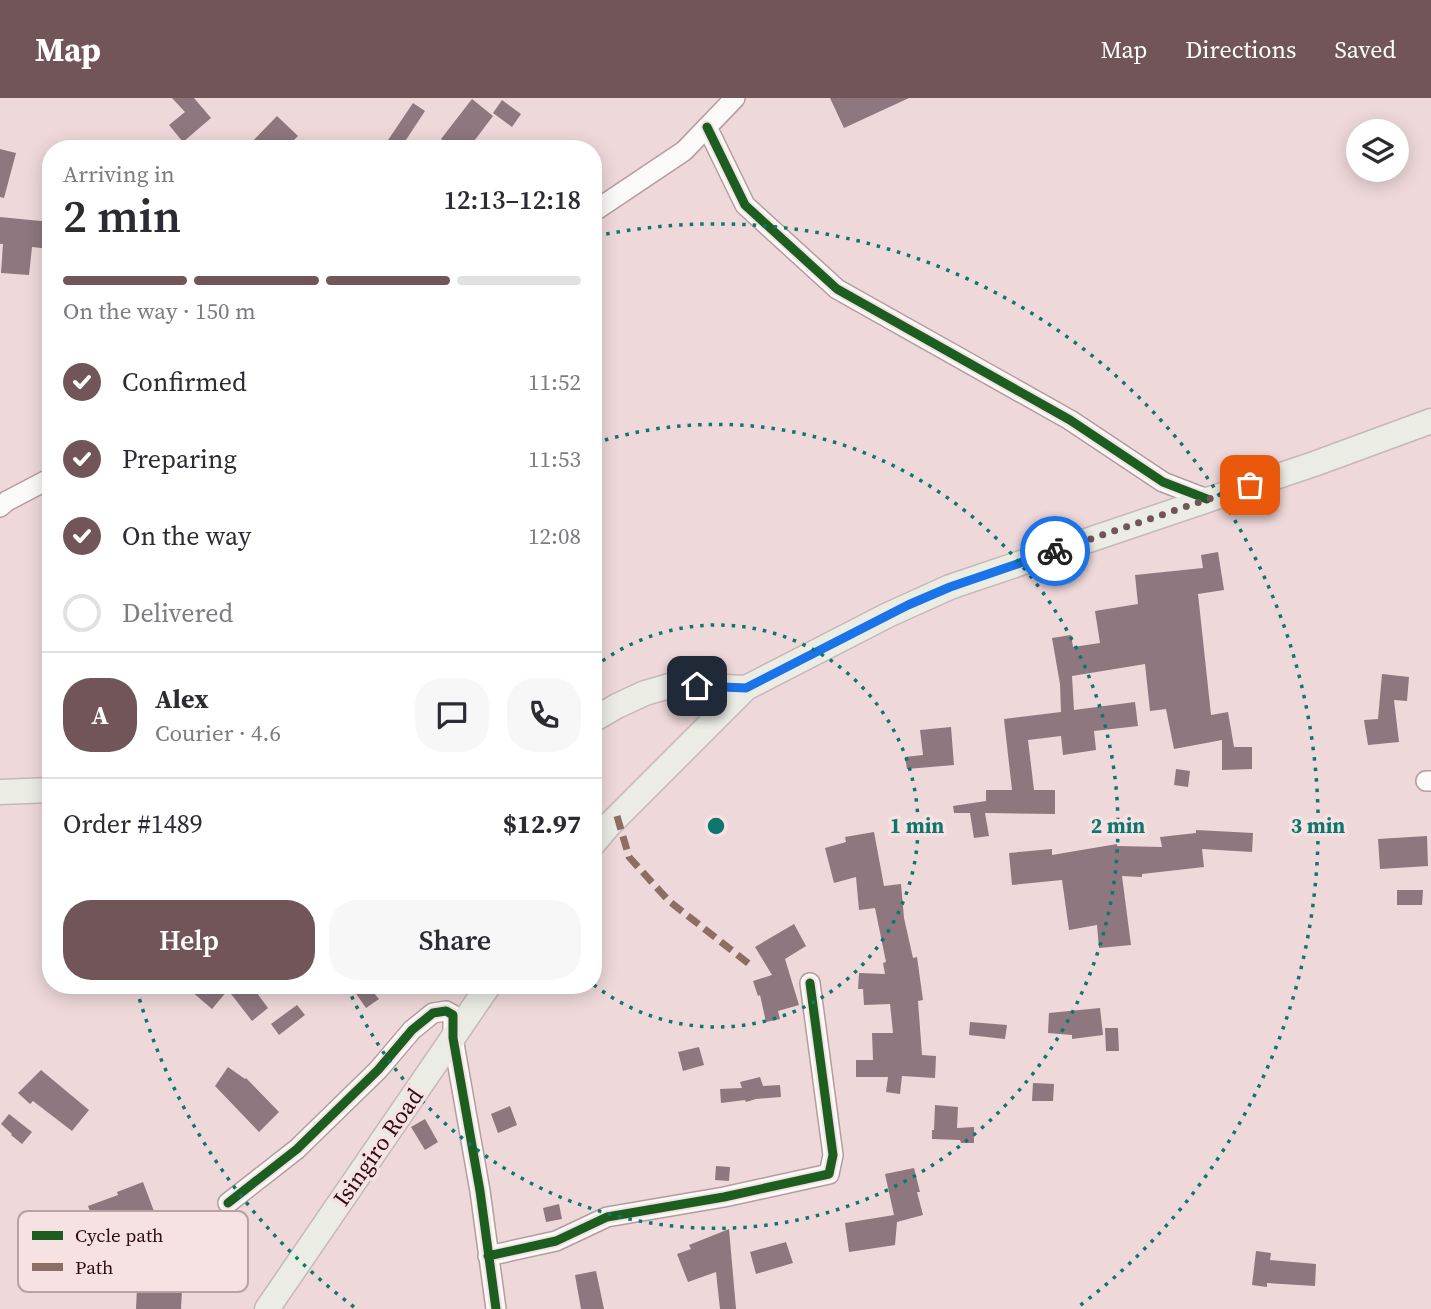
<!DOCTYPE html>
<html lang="en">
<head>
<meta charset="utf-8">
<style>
  body { margin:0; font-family:"Source Serif 4",serif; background:#f7f7f7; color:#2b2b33; height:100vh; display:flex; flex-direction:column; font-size:26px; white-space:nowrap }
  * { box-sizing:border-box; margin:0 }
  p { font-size:23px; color:#7c7c81 }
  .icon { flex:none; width:38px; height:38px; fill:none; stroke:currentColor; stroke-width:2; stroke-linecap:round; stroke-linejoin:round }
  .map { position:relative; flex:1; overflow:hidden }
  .side { position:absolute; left:42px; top:42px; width:560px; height:854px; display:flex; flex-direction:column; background:#fff; border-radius:28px; box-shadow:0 4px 18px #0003 }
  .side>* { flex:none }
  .tools { position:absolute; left:1346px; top:21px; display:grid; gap:14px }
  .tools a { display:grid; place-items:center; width:63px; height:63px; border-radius:50%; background:#fff; box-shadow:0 4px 18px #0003; font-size:35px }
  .pin { position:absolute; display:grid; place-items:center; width:60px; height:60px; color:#fff; margin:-30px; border-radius:14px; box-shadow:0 4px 10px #0006 }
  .courier { position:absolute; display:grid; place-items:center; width:70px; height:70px; margin:-35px; border:5px solid #1a73e8; border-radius:50%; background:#fff; color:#222; box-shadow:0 2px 9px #0007 }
  .overview em { font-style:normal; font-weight:600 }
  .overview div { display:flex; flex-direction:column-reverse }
  .overview { display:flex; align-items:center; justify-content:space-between; height:119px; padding:0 21px }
  h1 { font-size:46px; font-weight:600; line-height:52px }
  .bar { display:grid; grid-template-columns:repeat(4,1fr); gap:10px 7px; align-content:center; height:84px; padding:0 21px }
  .bar i { height:9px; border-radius:5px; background:#e1e1e2 }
  .bar .active { background:#715558 }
  .bar p { grid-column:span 4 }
  .line { display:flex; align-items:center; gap:18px; padding:0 21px; border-top:2px solid #e1e1e2 }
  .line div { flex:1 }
  .round { display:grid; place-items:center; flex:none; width:74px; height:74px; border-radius:28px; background:#f7f7f7 }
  ol { padding:0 21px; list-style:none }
  li { display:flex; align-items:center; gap:21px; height:77px }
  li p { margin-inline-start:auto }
  li .icon { padding:7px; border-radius:50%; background:#715558; color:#fff; stroke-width:4 }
  li:last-child { color:#7c7c81 }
  li i { width:38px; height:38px; border:4px solid #e1e1e2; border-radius:50% }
  .primary-button { display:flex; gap:14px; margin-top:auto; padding:14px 21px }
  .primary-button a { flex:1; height:80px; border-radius:28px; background:#715558; color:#fff; font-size:28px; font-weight:600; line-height:80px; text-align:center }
  .primary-button a+a { background:#f7f7f7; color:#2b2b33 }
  header { display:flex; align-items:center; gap:42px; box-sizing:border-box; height:98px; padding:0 35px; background:#715558; color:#fff }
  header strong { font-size:33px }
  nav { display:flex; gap:38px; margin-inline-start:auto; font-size:24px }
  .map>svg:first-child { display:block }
</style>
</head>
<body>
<header>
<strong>Map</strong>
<nav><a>Map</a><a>Directions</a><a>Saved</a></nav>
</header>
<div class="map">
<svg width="1431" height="1211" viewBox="0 0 1431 1211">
  <rect width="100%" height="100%" fill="#eed8da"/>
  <path fill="#8e777e" d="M 172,0 L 194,0 L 211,20 L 183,44 L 169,27 L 185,14 Z
    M 830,0 L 909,0 L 844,30 Z
    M 472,1 L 493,18 L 468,51 L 440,51 L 445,44 L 441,41 Z
    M 502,2 L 521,16 L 512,29 L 493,15 Z
    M 413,5 L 425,13 L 400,51 L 382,51 Z
    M 277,18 L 298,38 L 285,51 L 245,51 Z
    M 0,51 L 16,55 L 4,100 L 0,99 Z
    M 0,119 L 51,124 L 51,151 L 32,149 L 29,177 L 1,175 L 3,146 L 0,146 Z
    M 1218,454 L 1224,492 L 1198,496 L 1211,617 L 1228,614 L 1234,649 L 1252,649 L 1252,671 L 1222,672 L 1222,642 L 1174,651 L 1166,611 L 1150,613 L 1145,566 L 1072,578 L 1074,612 L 1135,604 L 1138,628 L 1094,633 L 1096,652 L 1063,657 L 1061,638 L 1028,642 L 1034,692 L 1055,692 L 1055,716 L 985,715 L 989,738 L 974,740 L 970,715 L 954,715 L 953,708 L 986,703 L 986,692 L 1012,692 L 1004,621 L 1061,614 L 1060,586 L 1052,540 L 1071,537 L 1073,549 L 1100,545 L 1095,513 L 1138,506 L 1135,477 L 1203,470 L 1201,457 Z
    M 1382,576 L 1409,579 L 1407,603 L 1394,602 L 1399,644 L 1368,647 L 1364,622 L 1378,621 Z
    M 951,629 L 954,667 L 907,671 L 905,659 L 923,657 L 920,632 Z
    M 1176,671 L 1190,673 L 1188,689 L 1174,687 Z
    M 1196,732 L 1253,735 L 1252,754 L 1202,751 L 1204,769 L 1142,776 L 1142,779 L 1122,778 L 1131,847 L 1099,850 L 1097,827 L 1069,832 L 1062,782 L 1012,787 L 1009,755 L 1052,751 L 1052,757 L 1117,746 L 1117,748 L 1162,749 L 1160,739 L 1196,735 Z
    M 874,734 L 884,788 L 901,786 L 904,820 L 913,860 L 917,859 L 923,902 L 918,903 L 922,957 L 936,958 L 935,980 L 902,978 L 900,996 L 886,994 L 888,979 L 856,979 L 856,962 L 873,962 L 872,935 L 893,935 L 890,906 L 864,907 L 863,891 L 858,891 L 859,875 L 885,876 L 883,865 L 886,864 L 875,810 L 859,812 L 856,779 L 834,785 L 825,750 L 846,744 L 845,739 Z
    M 1427,738 L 1428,768 L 1380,771 L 1378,741 Z
    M 1397,792 L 1423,792 L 1422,807 L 1397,807 Z
    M 794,826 L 806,848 L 785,861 L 799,907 L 778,913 L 780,921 L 766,924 L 760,897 L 758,898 L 753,883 L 772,877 L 755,849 Z
    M 184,887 L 251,887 L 268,910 L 252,923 L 228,892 L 212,911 Z
    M 350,887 L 385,887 L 374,895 L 379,901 L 366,910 Z
    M 297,907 L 305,917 L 279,937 L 271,926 Z
    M 1100,910 L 1103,937 L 1072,941 L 1072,937 L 1048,935 L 1049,915 Z
    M 970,924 L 1007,927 L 1005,941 L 969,937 Z
    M 1105,930 L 1118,930 L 1119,953 L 1106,953 Z
    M 699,949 L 704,967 L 683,973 L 678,954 Z
    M 228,969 L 245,981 L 246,980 L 279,1014 L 259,1034 L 215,988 Z
    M 41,972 L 89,1012 L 72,1033 L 33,1003 L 30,1006 L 18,995 Z
    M 760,979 L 763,988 L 780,987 L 781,999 L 756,1001 L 746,1004 L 745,1002 L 721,1005 L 720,991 L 742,990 L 740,984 Z
    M 1033,985 L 1054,986 L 1053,1003 L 1032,1003 Z
    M 935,1007 L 958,1009 L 957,1030 L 974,1029 L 974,1045 L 961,1045 L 960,1042 L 932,1041 L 932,1032 L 934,1032 Z
    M 510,1008 L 517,1027 L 498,1035 L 491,1016 Z
    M 9,1016 L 32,1034 L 22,1046 L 11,1037 L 12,1036 L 1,1026 Z
    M 425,1021 L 438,1044 L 425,1052 L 411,1029 Z
    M 716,1068 L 730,1069 L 729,1083 L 715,1082 Z
    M 914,1070 L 920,1094 L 917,1094 L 923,1117 L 897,1124 L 895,1147 L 849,1154 L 845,1125 L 894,1117 L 885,1076 Z
    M 143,1084 L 158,1124 L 151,1127 L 157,1142 L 119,1158 L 115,1142 L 102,1147 L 88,1108 L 118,1097 L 117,1094 Z
    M 559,1106 L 562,1121 L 546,1124 L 543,1110 Z
    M 729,1131 L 736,1211 L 720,1211 L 716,1174 L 688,1184 L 677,1156 L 691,1151 L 689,1147 Z
    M 786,1144 L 793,1165 L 756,1176 L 750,1154 Z
    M 1256,1153 L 1271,1155 L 1270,1162 L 1316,1166 L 1315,1188 L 1267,1185 L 1267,1189 L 1252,1187 Z
    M 596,1173 L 604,1211 L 581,1211 L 575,1177 Z
    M 137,1189 L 182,1192 L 181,1211 L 136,1211 Z"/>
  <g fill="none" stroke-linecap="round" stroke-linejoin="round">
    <g stroke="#b59c9e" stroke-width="22">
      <path id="minor" d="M 707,29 L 745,107 L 837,191 L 1070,322 L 1163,384 L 1207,401
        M 593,114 L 684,53 L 735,0
        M 0,409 L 7,403 L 51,380
        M 1426,683 L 1431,683
        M 228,1105 L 297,1051 L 378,972 L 412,932 L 433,915 L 446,913 L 453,917 L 453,940 L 480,1093 L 496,1211
        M 488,1158 L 556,1143 L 607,1119 L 724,1099 L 829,1076 L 833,1057 L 810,885"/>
    </g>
    <g stroke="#c7b7b9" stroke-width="27">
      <path id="major" d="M 593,622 L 617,608 L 645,595 L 673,587 L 746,590
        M 0,694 L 51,692
        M 593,746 L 609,727 L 746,590 L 888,517 L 950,489 L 1314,366 L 1431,323
        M 267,1211 L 489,887"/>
    </g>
    <use href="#minor" stroke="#fcf9f9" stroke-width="19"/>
    <use href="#major" stroke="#ebede5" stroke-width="24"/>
    <path stroke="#8d6e63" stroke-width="7" stroke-dasharray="14 7" stroke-linecap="butt" d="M 617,718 L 629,759 L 669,803 L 753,869"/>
    <g stroke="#f6e2e3" stroke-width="13">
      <path id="cycleway" d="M 707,29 L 745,107 L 837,191 L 1070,322 L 1163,384 L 1207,401
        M 228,1105 L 297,1051 L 378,972 L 412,932 L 433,915 L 446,913 L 453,917 L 453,940 L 480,1093 L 496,1211
        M 488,1158 L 556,1143 L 607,1119 L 724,1099 L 829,1076 L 833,1057 L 810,885"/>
    </g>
    <use href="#cycleway" stroke="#1b5e20" stroke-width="9"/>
  </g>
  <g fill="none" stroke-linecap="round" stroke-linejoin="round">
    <path stroke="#715558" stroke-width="7" stroke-dasharray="0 12.6" d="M 1055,453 L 1250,387"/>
    <path stroke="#1a73e8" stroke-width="9" d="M 697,588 L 746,590 L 908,507 L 950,489 L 1055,453"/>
  </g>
  <g fill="none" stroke="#0f766e" stroke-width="3.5" stroke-dasharray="3.5 7">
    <path d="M594 569A201 201 0 1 1 594 887"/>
    <path d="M595 345A402 402 0 1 1 347 888"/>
    <path d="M354 1209A602 602 0 0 1 136 889M596 138A602 602 0 0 1 1078 1209"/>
  </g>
  <g text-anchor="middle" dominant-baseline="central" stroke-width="7" stroke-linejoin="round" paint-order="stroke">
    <g font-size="23" fill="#2e0e12" stroke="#f6e2e3">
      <text transform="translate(378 1049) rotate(-55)">Isingiro Road</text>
    </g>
  </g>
  <rect x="18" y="1113" width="230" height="81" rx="10" fill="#f6e2e3" stroke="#baa2a4" stroke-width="2"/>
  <rect x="32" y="1133" width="31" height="9" fill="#1b5e20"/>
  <rect x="32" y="1165" width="31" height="8" fill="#8d6e63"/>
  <g font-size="19" fill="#2e0e12">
    <text x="75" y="1144">Cycle path</text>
    <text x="75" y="1176">Path</text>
  </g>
  <circle cx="716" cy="728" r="10" fill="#0f766e" stroke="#f6e2e3" stroke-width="3.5"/>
  <g font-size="21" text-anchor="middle" font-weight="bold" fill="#0f766e" stroke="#f6e2e3" stroke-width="7" stroke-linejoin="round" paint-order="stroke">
    <text x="917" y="735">1 min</text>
    <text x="1118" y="735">2 min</text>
    <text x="1318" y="735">3 min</text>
  </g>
</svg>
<div class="tools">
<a><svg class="icon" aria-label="layers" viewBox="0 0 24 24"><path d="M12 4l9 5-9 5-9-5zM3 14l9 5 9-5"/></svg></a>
</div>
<div class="pin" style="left:1250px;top:387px;background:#ea580c"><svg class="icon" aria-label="bag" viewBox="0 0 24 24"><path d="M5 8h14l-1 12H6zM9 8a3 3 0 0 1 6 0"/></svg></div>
<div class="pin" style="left:697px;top:588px;background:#1f2937"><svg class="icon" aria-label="home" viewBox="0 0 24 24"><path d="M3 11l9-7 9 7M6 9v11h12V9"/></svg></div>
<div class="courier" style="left:1055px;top:453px"><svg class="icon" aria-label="bike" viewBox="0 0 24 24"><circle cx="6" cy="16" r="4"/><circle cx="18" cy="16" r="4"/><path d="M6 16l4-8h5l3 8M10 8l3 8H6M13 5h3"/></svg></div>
<section class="side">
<div class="overview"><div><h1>2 min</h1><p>Arriving in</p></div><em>12:13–12:18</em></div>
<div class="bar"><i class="active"></i><i class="active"></i><i class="active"></i><i></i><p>On the way · 150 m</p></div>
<ol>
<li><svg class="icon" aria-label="check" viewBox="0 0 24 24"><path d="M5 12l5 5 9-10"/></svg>Confirmed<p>11:52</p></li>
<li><svg class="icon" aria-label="check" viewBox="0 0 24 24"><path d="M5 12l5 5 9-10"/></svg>Preparing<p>11:53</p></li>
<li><svg class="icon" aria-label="check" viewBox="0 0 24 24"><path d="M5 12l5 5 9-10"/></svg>On the way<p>12:08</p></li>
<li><i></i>Delivered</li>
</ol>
<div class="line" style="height:126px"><b class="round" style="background:#715558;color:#fff">A</b><div><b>Alex</b><p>Courier · 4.6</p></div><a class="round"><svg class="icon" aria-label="chat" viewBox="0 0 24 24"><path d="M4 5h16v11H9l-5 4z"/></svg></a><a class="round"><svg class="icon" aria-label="phone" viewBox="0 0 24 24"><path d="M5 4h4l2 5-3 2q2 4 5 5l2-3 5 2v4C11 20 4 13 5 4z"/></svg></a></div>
<div class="line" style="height:91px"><div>Order #1489</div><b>$12.97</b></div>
<div class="primary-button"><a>Help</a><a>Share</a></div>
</section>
</div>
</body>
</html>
